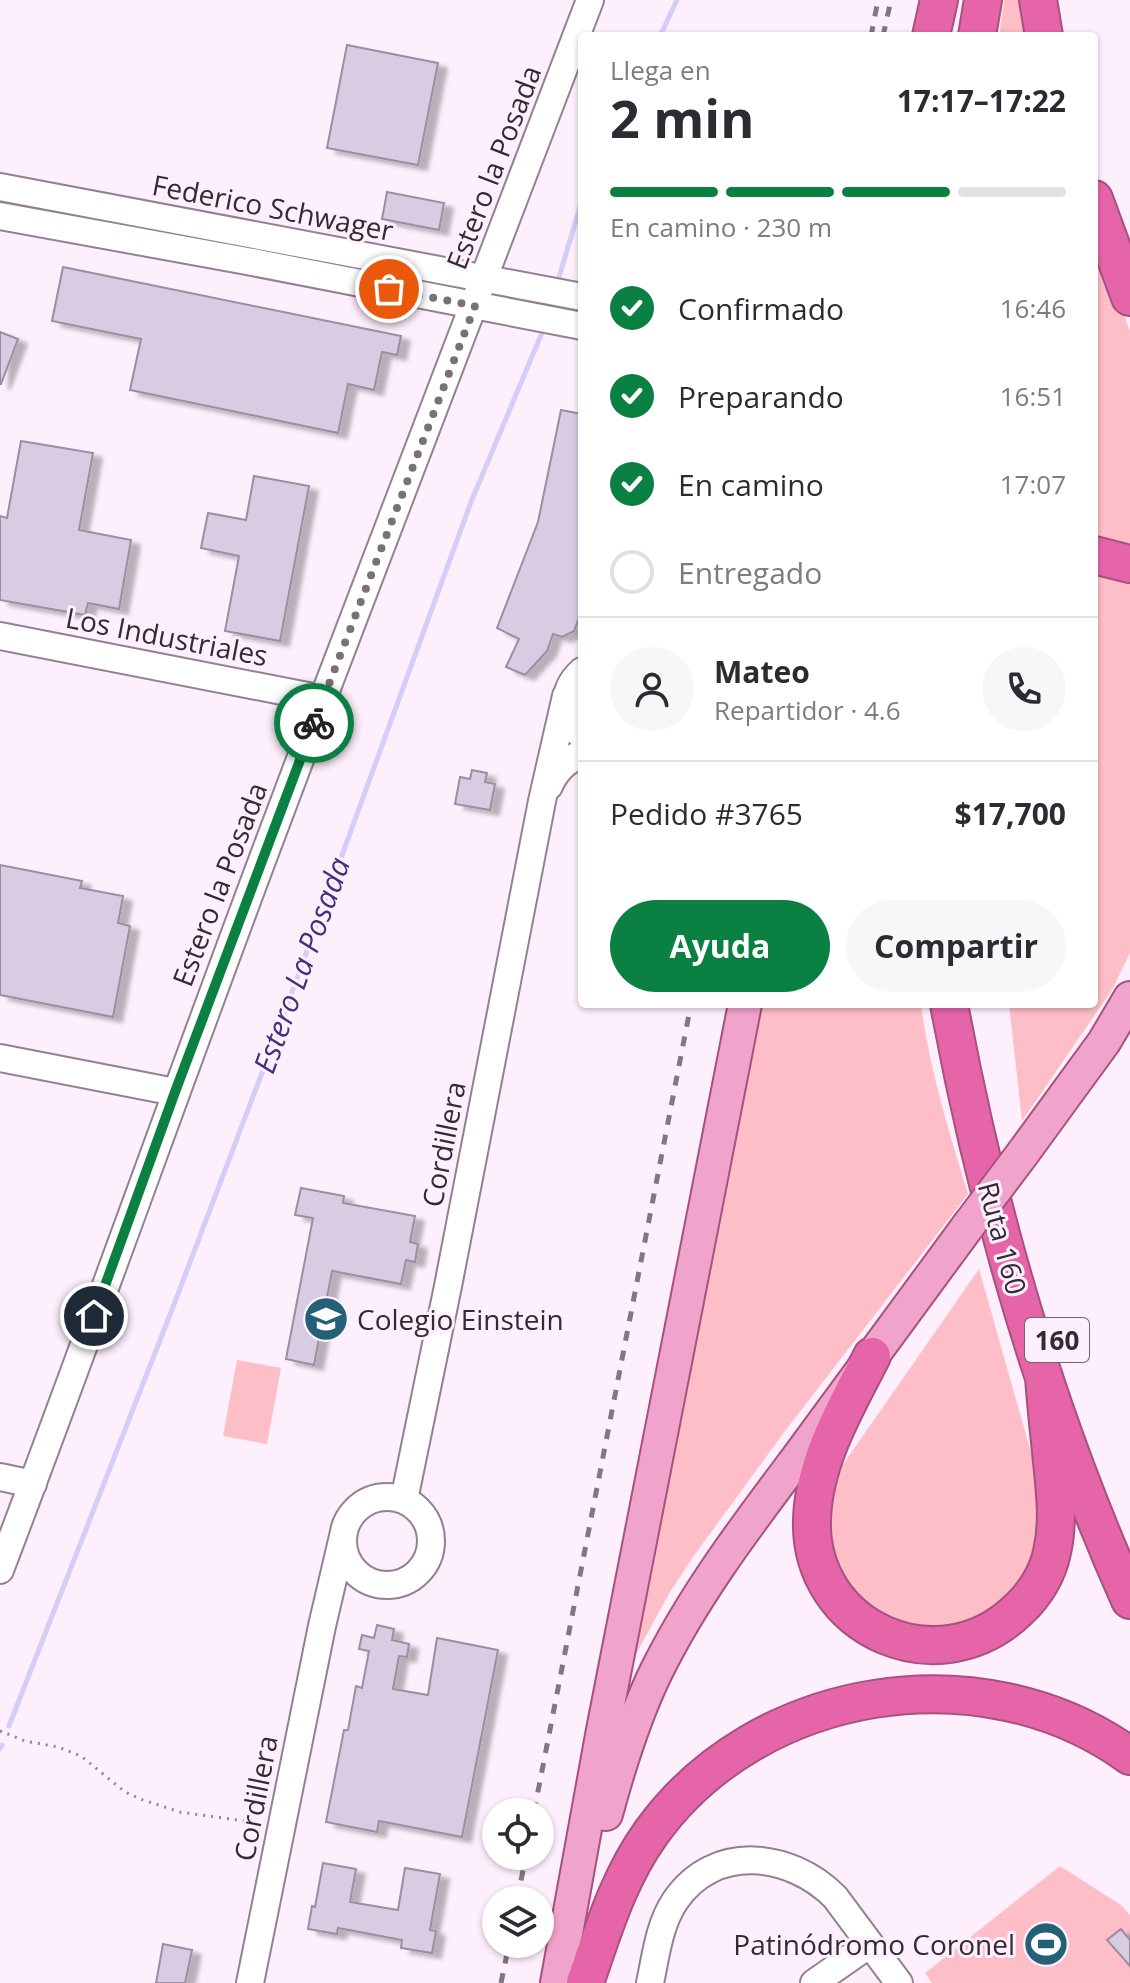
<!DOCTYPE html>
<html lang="es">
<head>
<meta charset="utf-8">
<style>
  body { margin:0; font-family:"Open Sans",sans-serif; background:#f7f7f7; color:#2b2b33; height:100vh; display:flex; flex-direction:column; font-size:30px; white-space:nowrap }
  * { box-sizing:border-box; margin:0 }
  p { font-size:26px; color:#7c7c81 }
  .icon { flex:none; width:44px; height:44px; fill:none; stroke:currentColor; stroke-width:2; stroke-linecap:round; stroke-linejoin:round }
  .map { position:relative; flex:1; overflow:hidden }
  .side { position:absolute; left:578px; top:32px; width:520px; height:976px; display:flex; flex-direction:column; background:#fff; border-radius:8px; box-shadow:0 2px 6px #0004 }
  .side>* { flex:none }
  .buttons { position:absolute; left:482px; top:1798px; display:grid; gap:16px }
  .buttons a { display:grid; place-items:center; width:72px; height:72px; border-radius:50%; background:#fff; box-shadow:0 2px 6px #0004; font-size:40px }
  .pin { position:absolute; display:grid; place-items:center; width:68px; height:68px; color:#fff; margin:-34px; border:4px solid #fff; border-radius:50%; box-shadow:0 2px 8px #0007 }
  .courier { position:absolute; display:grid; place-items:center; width:80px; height:80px; margin:-40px; border:6px solid #0b8043; border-radius:50%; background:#fff; color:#222; box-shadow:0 2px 10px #0007 }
  .head em { font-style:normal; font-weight:700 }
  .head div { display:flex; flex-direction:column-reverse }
  .head { display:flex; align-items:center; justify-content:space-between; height:136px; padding:0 32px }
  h1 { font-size:52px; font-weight:700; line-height:60px }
  .bar { display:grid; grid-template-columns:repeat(4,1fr); gap:12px 8px; align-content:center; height:96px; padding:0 32px }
  .bar i { height:10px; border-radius:6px; background:#e1e1e2 }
  .bar .current { background:#0b8043 }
  .bar p { grid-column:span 4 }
  .line { display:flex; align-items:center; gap:20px; padding:0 32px; border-top:2px solid #e1e1e2 }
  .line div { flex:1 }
  .round { display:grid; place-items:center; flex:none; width:84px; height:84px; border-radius:42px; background:#f7f7f7 }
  ol { padding:0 32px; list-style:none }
  li { display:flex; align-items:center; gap:24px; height:88px }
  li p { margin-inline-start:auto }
  li .icon { padding:8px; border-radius:50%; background:#0b8043; color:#fff; stroke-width:4 }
  li:last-child { color:#7c7c81 }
  li i { width:44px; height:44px; border:4px solid #e1e1e2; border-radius:50% }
  .button { display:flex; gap:16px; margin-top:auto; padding:16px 32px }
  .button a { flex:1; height:92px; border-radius:48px; background:#0b8043; color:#fff; font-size:32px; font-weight:700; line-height:92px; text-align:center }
  .button a+a { background:#f7f7f7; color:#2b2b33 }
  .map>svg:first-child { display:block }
</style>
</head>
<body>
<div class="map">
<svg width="1130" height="1983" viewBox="0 0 1130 1983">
  <defs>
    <filter id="shadow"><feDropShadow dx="9" dy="5" stdDeviation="2" flood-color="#0004"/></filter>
  </defs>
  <rect width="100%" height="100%" fill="#feeffc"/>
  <path fill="#febec7" d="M 1004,0 L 1034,0 L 1041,36 L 999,36 Z
    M 1094,237 L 1130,331 L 1130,546 L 1094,537 Z
    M 1094,570 L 1106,570 L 1130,583 L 1130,953 L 1112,990 L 1022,1121 L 1009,1004 L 1094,1004 Z
    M 758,1004 L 921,1004 C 929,1068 949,1132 968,1194 L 782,1435 L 693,1557 L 670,1592 L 636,1654 L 704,1284 Z
    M 979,1269 L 1043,1495 L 1031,1587 L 942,1639 L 875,1622 L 831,1568 L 827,1498 L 842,1466 Z
    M 237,1360 L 281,1368 L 267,1444 L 223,1436 Z
    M 1060,1866 L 1121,1905 L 1130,1915 L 1130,1983 L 932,1983 L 925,1973 Z"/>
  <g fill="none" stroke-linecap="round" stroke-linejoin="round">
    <path stroke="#d2cef8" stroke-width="5" d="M 660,36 L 677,0
      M 557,284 L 582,200
      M 9,1726 L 173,1307 L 273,1044 L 471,502 L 544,328
      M 0,1749 L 2,1745"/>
  </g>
  <path fill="#d7cce1" stroke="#998ea2" stroke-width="2" filter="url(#shadow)" d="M 347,45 L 438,63 L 418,165 L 327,148 Z
    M 387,192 L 444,203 L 439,230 L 382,219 Z
    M 63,267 L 401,336 L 397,355 L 382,352 L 374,390 L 348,384 L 338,433 L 130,390 L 141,339 L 52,321 Z
    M 0,332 L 18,339 L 1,384 L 0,384 Z
    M 561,410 L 582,414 L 582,610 L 574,631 L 562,637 L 553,634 L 547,651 L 525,675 L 506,667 L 519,639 L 497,628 L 538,522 Z
    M 21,441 L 93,453 L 79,530 L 131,540 L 119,609 L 88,603 L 85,615 L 0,600 L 0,516 L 7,518 Z
    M 254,476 L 309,486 L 280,641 L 225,631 L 239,556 L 201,548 L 208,513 L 246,520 Z
    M 472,770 L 487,773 L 485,782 L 495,784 L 490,810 L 455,804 L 460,777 L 470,779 Z
    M 0,865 L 82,881 L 80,888 L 123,896 L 118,923 L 130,926 L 113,1017 L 0,995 Z
    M 301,1188 L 344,1196 L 343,1203 L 415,1216 L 410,1242 L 418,1244 L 415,1262 L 406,1260 L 401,1284 L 332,1271 L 314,1365 L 286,1359 L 313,1218 L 295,1215 Z
    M 377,1625 L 394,1629 L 392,1640 L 409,1644 L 407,1657 L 399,1656 L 393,1689 L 428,1695 L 437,1638 L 498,1650 L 462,1837 L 379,1821 L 377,1832 L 326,1822 L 344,1730 L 348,1730 L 356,1686 L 362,1688 L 369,1651 L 359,1649 L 362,1635 L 374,1638 Z
    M 323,1863 L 356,1869 L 350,1902 L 398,1910 L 405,1868 L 440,1874 L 430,1930 L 436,1931 L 432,1953 L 401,1948 L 402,1940 L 338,1928 L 337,1934 L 308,1929 L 312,1906 L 315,1907 Z
    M 1121,1929 L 1130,1940 L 1130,1966 L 1107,1940 Z
    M 163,1944 L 192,1950 L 185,1983 L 156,1983 Z"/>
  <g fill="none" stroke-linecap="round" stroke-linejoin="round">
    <g stroke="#938191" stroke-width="30">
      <path id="minor" d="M 0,187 L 582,297
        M 0,216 L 247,261 L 582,326
        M 0,636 L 323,699
        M 582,671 C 561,690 561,717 582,736
        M 549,786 C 556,770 566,761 582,753
        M 0,1058 L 175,1092
        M 0,1477 L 33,1484
        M343 1541a44 44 0 1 1 88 0a44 44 0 1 1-88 0Z
        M 404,1500 L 448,1286 L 542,801 L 566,696
        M 0,1570 C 91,1331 176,1090 266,850 C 372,566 483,284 590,0
        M 250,1983 L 322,1626 L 344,1532
        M 650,1983 C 656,1955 659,1925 675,1901 C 714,1843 790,1852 835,1897 L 899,1983
        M 814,1983 L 870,1944"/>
    </g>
    <g stroke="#a7517f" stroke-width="36">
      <path id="major" d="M 1023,1153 L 1104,1042 L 1130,998
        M 606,1814 C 619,1766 634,1717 656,1672 C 694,1595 745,1528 796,1460 C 853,1382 911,1304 968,1226
        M 557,1983 L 603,1730 L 745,1004"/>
    </g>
    <g stroke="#a7517f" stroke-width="40">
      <path id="highway" d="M 1038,0 L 1044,36
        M 931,36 L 939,0
        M 977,36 L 983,0
        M 1094,199 L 1130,297
        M 1094,555 L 1130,564
        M 949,1004 C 987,1209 1045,1410 1130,1600
        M 872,1356 C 846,1407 814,1460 812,1519 C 808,1630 940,1687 1019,1609 C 1035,1594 1048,1573 1052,1552 C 1059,1522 1055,1492 1052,1461 C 1049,1433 1046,1405 1044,1377
        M 585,1983 C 603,1931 618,1879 651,1833 C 757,1685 982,1649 1130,1756"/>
    </g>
    <path stroke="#8e848d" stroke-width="3" stroke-dasharray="2 6" stroke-linecap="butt" d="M 0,1731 L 25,1741 L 58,1747 L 81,1756 L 125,1792 L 143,1800 L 180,1812 L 259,1823"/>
    <use href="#minor" stroke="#fff" stroke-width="26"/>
    <use href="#major" stroke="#f0a3cb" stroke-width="32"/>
    <use href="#highway" stroke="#e665a9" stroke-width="36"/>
    <path stroke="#817780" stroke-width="5" stroke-dasharray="10 10" stroke-linecap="butt" d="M 871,36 L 878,0
      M 883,36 L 891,0
      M 534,1812 L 691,1004
      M 517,1900 L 526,1856
      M 501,1983 L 509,1944"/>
    <g stroke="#a7517f" stroke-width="36" stroke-linecap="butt">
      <path id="major-bridge" d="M 968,1226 L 1023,1153"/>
    </g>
    <use href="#major-bridge" stroke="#f0a3cb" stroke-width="32"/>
  </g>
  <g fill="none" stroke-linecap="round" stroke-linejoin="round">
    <path stroke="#797078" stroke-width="8" stroke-dasharray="0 14.4" d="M 314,723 L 475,306 L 389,289"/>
    <path stroke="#0b8043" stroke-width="10" d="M 94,1316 L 175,1092 L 314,723"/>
  </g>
  <defs>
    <g id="school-disc" transform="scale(2.3)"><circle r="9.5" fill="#246078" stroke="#feeffc"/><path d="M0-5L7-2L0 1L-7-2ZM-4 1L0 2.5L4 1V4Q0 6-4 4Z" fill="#fff"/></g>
    <g id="stadium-disc" transform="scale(2.3)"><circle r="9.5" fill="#246078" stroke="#feeffc"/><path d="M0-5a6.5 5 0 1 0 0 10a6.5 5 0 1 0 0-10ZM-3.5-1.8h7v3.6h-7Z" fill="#fff"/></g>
  </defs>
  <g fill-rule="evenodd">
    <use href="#school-disc" x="326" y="1319"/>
    <use href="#stadium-disc" x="1046" y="1944"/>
  </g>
  <g text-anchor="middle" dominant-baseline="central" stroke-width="6" stroke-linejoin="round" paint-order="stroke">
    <rect fill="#feeffc" stroke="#6f666e" stroke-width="2" x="1025" y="1318" width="64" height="44" rx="6"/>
    <g font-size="26" font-weight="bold" fill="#322b31">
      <text x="1057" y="1340">160</text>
    </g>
    <g font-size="28" fill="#322b31" stroke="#feeffc">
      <text transform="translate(493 167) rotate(-69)">Estero la Posada</text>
      <text transform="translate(273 207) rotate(11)">Federico Schwager</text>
      <text transform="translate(167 636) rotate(11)">Los Industriales</text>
      <text transform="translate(219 884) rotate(-69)">Estero la Posada</text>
      <text transform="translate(443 1144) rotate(-79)">Cordillera</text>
      <text transform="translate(1003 1238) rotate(75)">Ruta 160</text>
      <text transform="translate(255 1798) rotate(-79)">Cordillera</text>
    </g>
    <g font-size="28" fill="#322b31" stroke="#feeffc" text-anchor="start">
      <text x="357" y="1319">Colegio Einstein</text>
      <text x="1015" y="1944" text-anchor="end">Patinódromo Coronel</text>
    </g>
    <g font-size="30" font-style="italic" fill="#41307e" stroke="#feeffc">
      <text transform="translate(301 965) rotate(-70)">Estero La Posada</text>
    </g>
  </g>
</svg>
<div class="buttons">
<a><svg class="icon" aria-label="locate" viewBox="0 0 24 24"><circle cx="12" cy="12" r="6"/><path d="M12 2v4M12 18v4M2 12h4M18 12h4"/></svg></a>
<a><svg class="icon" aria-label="layers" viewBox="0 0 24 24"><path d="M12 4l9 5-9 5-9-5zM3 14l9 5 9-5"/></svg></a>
</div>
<div class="pin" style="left:389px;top:289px;background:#ea580c"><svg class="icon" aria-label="bag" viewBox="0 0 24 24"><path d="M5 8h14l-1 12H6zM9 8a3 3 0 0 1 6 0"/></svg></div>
<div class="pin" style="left:94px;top:1316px;background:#1f2937"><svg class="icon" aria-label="home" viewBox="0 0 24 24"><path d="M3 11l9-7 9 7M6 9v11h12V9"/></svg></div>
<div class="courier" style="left:314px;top:723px"><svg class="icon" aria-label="bike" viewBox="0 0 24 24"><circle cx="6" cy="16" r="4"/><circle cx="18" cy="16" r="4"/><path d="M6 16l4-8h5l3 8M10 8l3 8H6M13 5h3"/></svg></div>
<section class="side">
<div class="head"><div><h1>2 min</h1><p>Llega en</p></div><em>17:17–17:22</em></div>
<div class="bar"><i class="current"></i><i class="current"></i><i class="current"></i><i></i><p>En camino · 230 m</p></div>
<ol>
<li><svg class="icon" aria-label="check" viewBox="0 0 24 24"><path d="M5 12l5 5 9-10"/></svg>Confirmado<p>16:46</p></li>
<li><svg class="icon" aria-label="check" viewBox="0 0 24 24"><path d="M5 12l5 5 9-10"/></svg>Preparando<p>16:51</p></li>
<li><svg class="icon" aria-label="check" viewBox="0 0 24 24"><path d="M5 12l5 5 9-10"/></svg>En camino<p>17:07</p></li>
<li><i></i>Entregado</li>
</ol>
<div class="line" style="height:144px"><a class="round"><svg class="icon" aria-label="person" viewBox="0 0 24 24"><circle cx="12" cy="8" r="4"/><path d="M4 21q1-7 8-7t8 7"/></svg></a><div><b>Mateo</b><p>Repartidor · 4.6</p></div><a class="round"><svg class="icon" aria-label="phone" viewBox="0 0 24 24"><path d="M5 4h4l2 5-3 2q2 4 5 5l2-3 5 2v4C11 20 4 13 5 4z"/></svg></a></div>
<div class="line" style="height:104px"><div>Pedido #3765</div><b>$17,700</b></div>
<div class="button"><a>Ayuda</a><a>Compartir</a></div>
</section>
</div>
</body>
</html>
